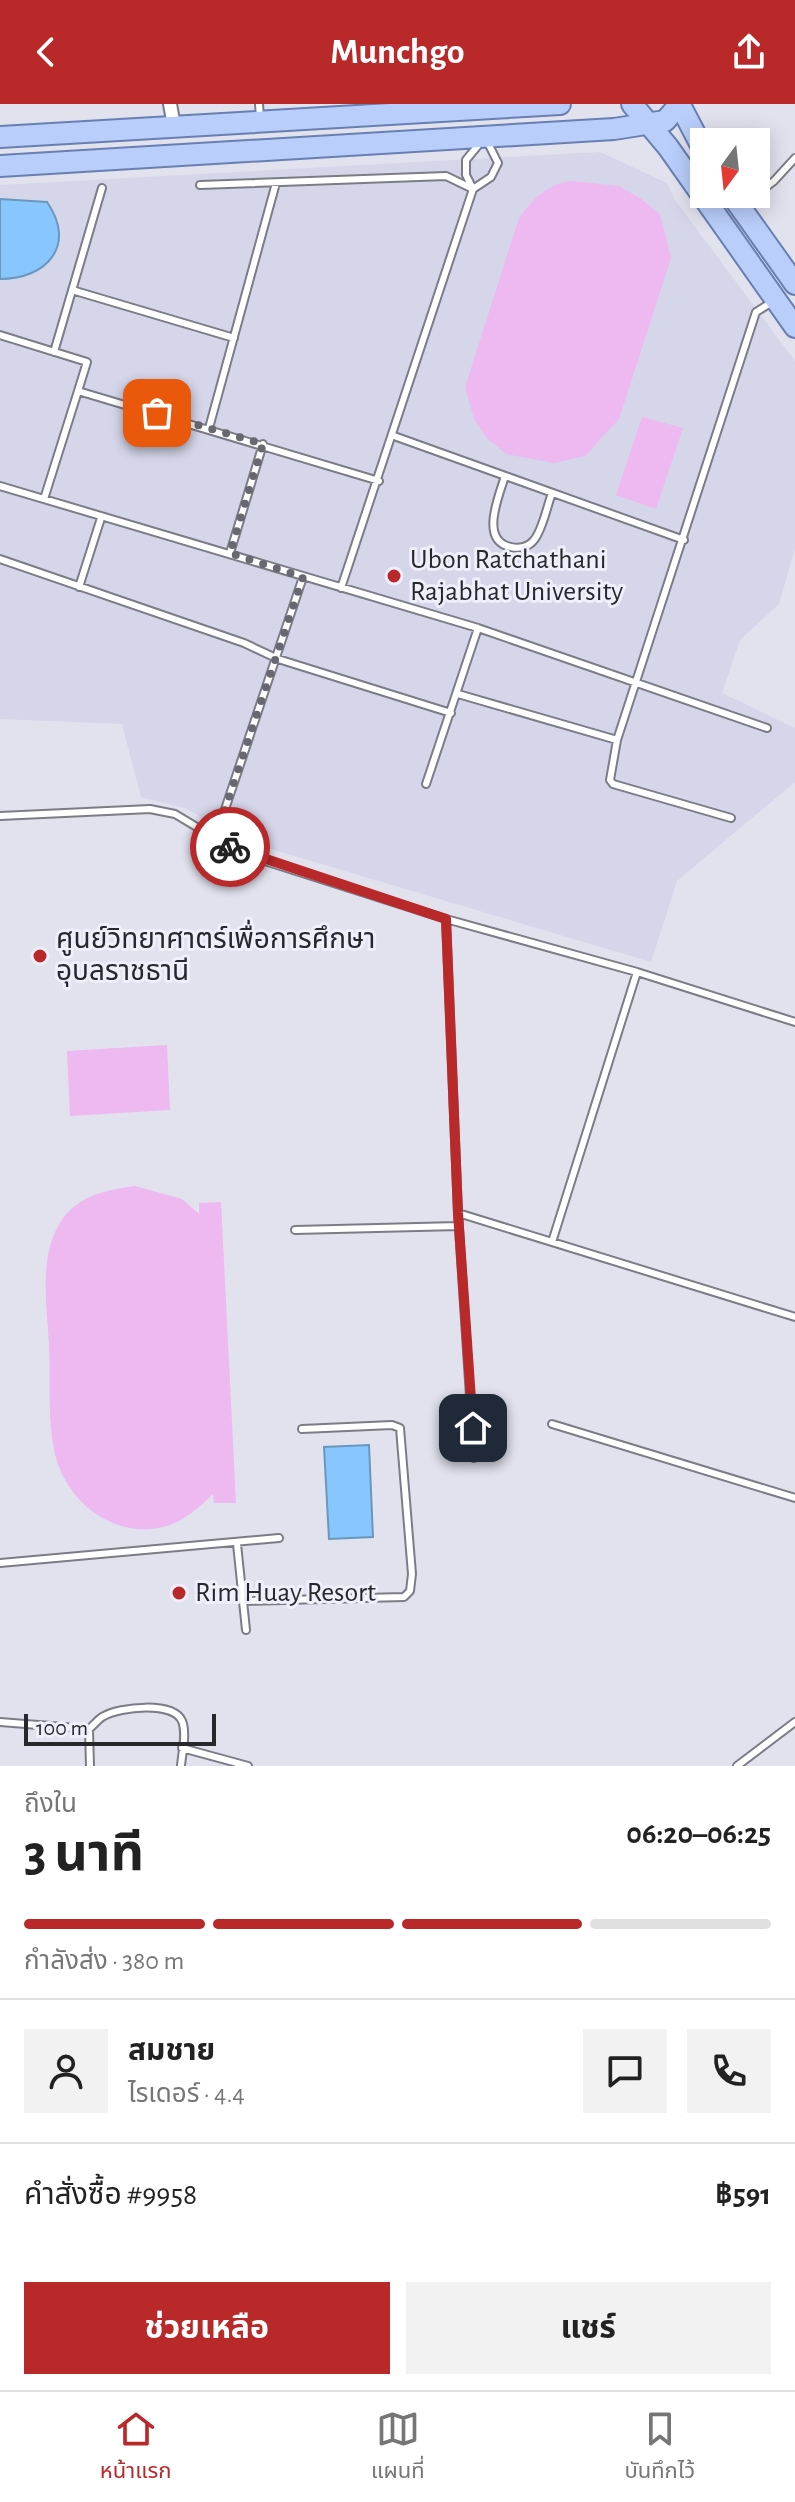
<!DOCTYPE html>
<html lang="th">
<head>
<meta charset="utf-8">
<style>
  body { margin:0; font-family:"Alegreya Sans","Noto Sans Thai",sans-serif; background:#f2f2f2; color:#222; height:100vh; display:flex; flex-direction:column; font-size:30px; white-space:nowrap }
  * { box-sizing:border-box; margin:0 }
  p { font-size:26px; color:#767676 }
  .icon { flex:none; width:44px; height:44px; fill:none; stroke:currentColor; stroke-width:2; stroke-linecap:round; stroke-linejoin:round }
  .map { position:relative; height:1662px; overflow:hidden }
  .side { display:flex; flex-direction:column; background:#fff; flex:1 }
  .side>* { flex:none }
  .needle { width:52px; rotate:195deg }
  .fabs { position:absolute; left:690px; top:24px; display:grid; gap:16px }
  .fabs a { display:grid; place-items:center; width:80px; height:80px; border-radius:0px; background:#fff; box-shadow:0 4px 20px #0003; font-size:40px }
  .scale { position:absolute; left:24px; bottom:20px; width:192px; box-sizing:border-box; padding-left:8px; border:4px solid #27272c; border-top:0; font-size:22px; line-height:28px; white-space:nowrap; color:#27272c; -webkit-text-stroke:6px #efeffc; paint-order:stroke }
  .pin { position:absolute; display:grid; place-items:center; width:68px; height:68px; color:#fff; margin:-34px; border-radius:16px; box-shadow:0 4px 12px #0006 }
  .courier { position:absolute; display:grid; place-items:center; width:80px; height:80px; margin:-40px; border:6px solid #b9292a; border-radius:50%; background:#fff; color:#222; box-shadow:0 2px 10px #0007 }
  .head em { font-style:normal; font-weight:700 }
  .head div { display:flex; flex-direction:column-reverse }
  .head { display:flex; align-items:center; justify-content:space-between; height:136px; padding:0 24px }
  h1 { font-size:52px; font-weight:700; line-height:60px }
  .bar { display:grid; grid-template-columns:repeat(4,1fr); gap:12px 8px; align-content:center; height:96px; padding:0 24px }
  .bar i { height:10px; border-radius:6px; background:#e0e0e0 }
  .bar .active { background:#b9292a }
  .bar p { grid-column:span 4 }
  .line { display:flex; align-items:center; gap:20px; padding:0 24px; border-top:2px solid #e0e0e0 }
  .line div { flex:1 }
  .round { display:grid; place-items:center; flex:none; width:84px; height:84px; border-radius:0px; background:#f2f2f2 }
  .action { display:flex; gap:16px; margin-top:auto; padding:16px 24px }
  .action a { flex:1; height:92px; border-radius:0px; background:#b9292a; color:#fff; font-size:32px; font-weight:700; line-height:92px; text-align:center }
  .action a+a { background:#f2f2f2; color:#222 }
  header { display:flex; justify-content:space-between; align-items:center; height:104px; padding:0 24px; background:#b9292a; color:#fff; font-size:36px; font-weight:700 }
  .tab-bar { display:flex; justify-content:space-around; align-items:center; height:112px; border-top:2px solid #e0e0e0; background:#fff; font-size:22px; color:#767676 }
  .tab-bar a { display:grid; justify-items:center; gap:4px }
  .tab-bar .active { color:#b9292a }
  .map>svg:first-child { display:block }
</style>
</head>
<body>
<header><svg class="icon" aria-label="back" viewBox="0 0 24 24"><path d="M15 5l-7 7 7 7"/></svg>Munchgo<svg class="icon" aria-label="share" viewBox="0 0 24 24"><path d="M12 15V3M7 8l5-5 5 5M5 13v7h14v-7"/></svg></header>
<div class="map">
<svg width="795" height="1662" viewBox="0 0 795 1662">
  <rect width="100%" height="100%" fill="#e1e2ee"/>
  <path fill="#d5d6ea" d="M 600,48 L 667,79 L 675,96 L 795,257 L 795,444 L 779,500 L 740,536 L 722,589 L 795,624 L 795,678 L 677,777 L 651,858 L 244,737 L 185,704 L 141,693 L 122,620 L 0,615 L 0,81 Z"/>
  <path fill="#eeb8f0" d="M 572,77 L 619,82 L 640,94 L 660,110 L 671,154 L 619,315 L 585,352 L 554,359 L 506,350 L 487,334 L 474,315 L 465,283 L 519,114 C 534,94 547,80 572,77 Z
    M 642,313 L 683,324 L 656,405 L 616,391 Z
    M 167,941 L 170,1006 L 70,1012 L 67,947 Z
    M 135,1082 L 182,1095 L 199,1110 L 199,1099 L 221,1098 L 236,1399 L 214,1399 L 213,1390 C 199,1404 183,1418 163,1423 C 113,1435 66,1397 55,1350 C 47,1316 51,1276 49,1241 C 47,1200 38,1153 61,1117 C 78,1091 107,1086 135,1082 Z"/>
  <path fill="#87c7fd" stroke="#6a97be" stroke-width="2" d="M 0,95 L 47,98 C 77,141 47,175 0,175 Z
    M 369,1341 L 373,1433 L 329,1435 L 324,1343 Z"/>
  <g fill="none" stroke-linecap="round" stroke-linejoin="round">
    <g stroke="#7c7c87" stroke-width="10">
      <path id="lane" d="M 259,0 L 260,13
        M 200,81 L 446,72 L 473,85
        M 473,85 L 491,73 L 498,59 L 488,39
        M 743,100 L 774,77 L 795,54
        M 72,186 L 234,234
        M 0,231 L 87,258 L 78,287 L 379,377
        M 54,248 L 102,84
        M 209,324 L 276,79
        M 394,332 L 684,436
        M 505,372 C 499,392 479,437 511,443 C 519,445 529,443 534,436 C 543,425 547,402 552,389
        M 0,382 L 478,524 L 767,624
        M 44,395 L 78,287
        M 230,449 L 263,340
        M 0,455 L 244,539 L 278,555 L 451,609
        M 79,483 L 101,414
        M 341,484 L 473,85 L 466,71 L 466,56 L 480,39
        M 458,590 L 617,636 L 756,208 L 774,197
        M 617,636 L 610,676 L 613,680 L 731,714
        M 426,680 L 478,524
        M 0,712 L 150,705 L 175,710 L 240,749 L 446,815 L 637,868 L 795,918
        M 215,735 L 303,473
        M 446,815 L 458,1109 L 474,1354
        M 458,1109 L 795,1213
        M 295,1126 L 459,1122
        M 552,1138 L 637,868
        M 552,1320 L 795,1394
        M 237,1440 L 246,1526
        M 0,1459 L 279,1434
        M 244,1497 L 404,1493 L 410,1487 L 412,1470 L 400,1324 L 392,1321 L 302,1325
        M 0,1618 L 89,1625 C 94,1621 99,1614 104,1612 C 120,1603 173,1597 182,1617 C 187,1629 182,1649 181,1662
        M 89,1625 L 90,1662
        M 182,1644 L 248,1662
        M 737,1662 L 795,1618"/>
    </g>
    <g stroke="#7c7c87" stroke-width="16">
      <path id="street" d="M 170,0 L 174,22"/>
    </g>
    <g stroke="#687fb1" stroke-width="24">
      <path id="primary" d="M 632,0 L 668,43 L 795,223
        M 680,1 L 704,47
        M 0,33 L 560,0
        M 0,62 L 614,25 L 665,17 L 680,0
        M 731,90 L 795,180"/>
    </g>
    <use href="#lane" stroke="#fff" stroke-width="6"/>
    <use href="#street" stroke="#fff" stroke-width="12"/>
    <use href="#primary" stroke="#b9cefb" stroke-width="20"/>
  </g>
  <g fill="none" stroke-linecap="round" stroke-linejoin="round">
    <path stroke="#686870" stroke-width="8" stroke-dasharray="0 14.4" d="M 157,309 L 263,340 L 230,449 L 303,473 L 215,735 L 230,743"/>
    <path stroke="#b9292a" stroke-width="10" d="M 230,743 L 446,815 L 458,1109 L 473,1324"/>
  </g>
  <g fill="#b9292a" stroke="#efeffc" stroke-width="3">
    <circle cx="394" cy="472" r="8"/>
    <circle cx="40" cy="852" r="8"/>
    <circle cx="179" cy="1489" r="8"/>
  </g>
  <g text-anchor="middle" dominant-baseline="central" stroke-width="6" stroke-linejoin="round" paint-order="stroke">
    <g font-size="28" fill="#27272c" stroke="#efeffc" text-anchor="start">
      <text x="410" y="456">Ubon Ratchathani<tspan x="410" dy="32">Rajabhat University</tspan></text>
      <text x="56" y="836">ศูนย์วิทยาศาตร์เพื่อการศึกษา<tspan x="56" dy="32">อุบลราชธานี</tspan></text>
      <text x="195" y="1489">Rim Huay Resort</text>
    </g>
  </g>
</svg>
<div class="fabs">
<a><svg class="needle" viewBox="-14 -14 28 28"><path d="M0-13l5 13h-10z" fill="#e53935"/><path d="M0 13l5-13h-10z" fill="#767676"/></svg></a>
</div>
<div class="scale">100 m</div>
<div class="pin" style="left:157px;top:309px;background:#ea580c"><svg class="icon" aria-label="bag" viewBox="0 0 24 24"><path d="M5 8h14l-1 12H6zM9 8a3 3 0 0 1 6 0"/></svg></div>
<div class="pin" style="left:473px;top:1324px;background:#1f2937"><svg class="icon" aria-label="home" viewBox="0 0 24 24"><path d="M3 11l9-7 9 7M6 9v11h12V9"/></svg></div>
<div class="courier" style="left:230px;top:743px"><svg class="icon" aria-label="bike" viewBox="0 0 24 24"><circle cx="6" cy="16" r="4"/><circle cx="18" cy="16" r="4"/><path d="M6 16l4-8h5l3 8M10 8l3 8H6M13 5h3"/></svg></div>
</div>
<section class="side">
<div class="head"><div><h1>3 นาที</h1><p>ถึงใน</p></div><em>06:20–06:25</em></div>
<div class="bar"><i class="active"></i><i class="active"></i><i class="active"></i><i></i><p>กำลังส่ง · 380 m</p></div>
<div class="line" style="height:144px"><a class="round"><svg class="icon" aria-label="person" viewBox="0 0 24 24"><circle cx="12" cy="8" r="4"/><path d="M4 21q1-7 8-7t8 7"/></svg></a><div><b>สมชาย</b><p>ไรเดอร์ · 4.4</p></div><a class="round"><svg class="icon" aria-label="chat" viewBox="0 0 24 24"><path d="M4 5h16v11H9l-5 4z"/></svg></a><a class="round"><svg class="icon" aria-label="phone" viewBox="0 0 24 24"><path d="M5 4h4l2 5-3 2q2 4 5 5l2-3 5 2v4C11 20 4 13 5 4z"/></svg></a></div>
<div class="line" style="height:104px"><div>คำสั่งซื้อ #9958</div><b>฿591</b></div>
<div class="action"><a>ช่วยเหลือ</a><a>แชร์</a></div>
</section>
<nav class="tab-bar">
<a class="active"><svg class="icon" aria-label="home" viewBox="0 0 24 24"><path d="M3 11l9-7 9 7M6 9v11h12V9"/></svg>หน้าแรก</a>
<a><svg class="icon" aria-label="map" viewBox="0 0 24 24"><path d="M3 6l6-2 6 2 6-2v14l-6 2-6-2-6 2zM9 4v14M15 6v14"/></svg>แผนที่</a>
<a><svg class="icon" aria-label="saved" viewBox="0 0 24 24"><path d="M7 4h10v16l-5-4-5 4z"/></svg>บันทึกไว้</a>
</nav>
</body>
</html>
